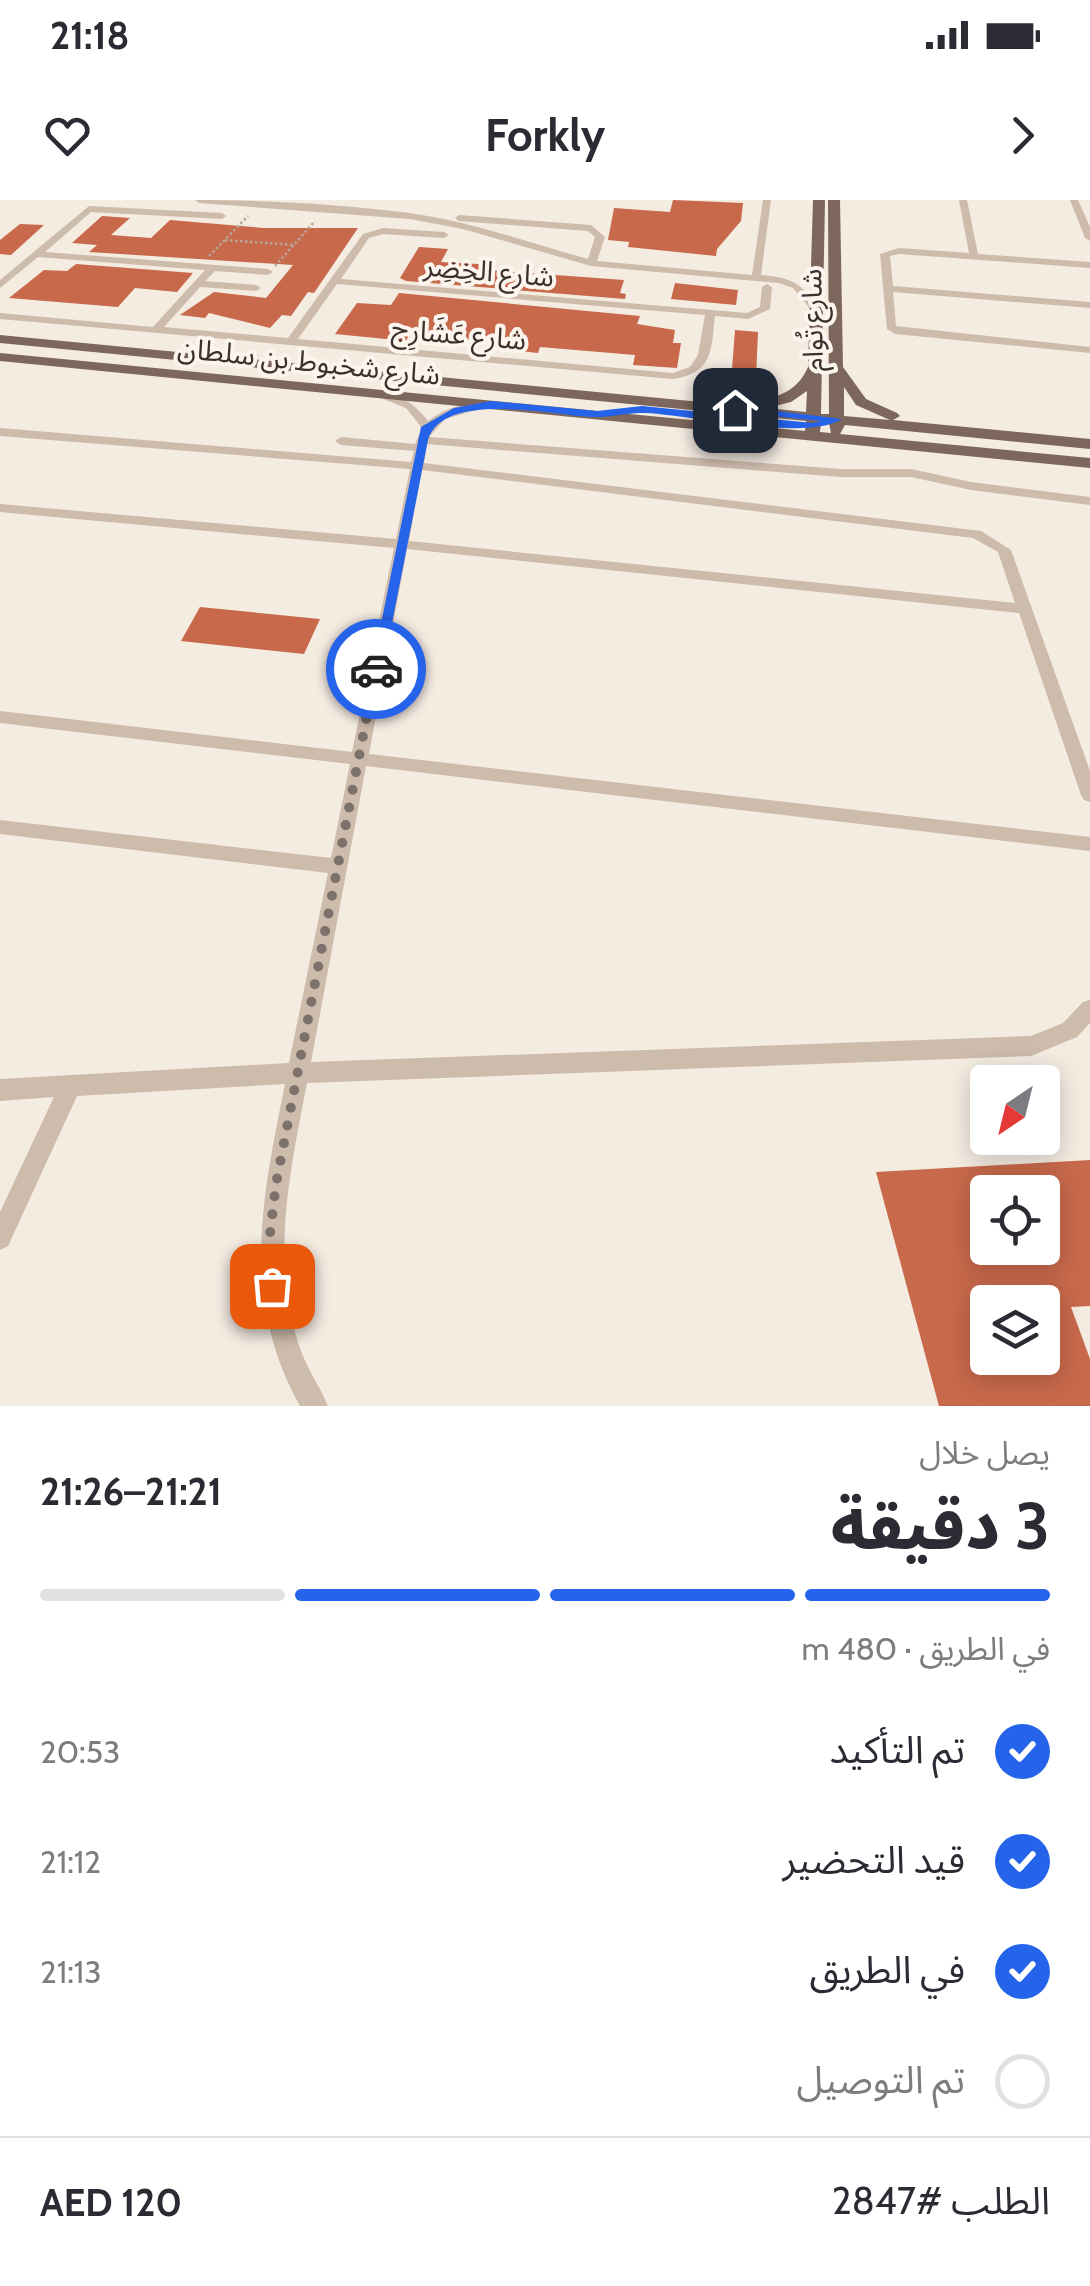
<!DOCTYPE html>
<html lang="ar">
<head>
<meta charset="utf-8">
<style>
  body { margin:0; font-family:Cabin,"Noto Sans Arabic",sans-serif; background:#f7f7f7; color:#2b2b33; direction:rtl; height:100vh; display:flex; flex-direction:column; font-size:38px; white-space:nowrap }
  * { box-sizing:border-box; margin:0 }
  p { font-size:32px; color:#7c7c81 }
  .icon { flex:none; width:55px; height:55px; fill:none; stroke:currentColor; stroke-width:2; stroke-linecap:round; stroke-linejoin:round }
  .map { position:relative; height:1206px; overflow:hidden; direction:ltr }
  .drawer { display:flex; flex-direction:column; background:#fff; flex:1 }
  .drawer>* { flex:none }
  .needle { width:65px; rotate:215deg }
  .tools { position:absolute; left:970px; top:865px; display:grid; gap:20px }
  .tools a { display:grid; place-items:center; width:90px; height:90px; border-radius:10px; background:#fff; box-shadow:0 5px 25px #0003; font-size:50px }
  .pin { position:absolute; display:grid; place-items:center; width:85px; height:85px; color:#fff; margin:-42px; border-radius:20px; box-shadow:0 5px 15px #0006 }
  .courier { position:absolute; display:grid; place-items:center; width:100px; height:100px; margin:-50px; border:8px solid #2563eb; border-radius:50%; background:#fff; color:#222; box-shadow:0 2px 12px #0007 }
  .summary em { font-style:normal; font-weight:800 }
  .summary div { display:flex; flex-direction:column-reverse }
  .summary { display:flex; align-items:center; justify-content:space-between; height:170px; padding:0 40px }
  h1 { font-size:65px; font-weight:800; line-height:75px }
  .bar { display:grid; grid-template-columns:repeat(4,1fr); gap:15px 10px; align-content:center; height:120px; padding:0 40px }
  .bar i { height:12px; border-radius:8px; background:#e1e1e2 }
  .bar .on { background:#2563eb }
  .bar p { grid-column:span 4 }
  .line { display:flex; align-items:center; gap:25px; padding:0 40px; border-top:2px solid #e1e1e2 }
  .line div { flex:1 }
  ol { padding:0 40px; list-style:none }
  li { display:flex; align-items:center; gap:30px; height:110px }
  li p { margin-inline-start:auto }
  li .icon { padding:10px; border-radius:50%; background:#2563eb; color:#fff; stroke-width:4 }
  li:last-child { color:#7c7c81 }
  li i { width:55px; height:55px; border:5px solid #e1e1e2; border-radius:50% }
  .status { display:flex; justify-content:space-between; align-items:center; height:70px; padding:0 50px; background:#fff; direction:ltr }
  .status svg { height:28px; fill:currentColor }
  header { display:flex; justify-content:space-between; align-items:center; height:130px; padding:0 40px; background:#fff; font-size:45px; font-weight:800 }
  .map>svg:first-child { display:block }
</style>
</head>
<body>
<div class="status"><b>21:18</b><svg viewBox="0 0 49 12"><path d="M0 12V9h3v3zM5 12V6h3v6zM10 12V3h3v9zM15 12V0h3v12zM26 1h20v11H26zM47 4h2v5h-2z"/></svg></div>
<header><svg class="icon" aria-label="forward" viewBox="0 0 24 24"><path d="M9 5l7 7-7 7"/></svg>Forkly<svg class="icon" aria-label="heart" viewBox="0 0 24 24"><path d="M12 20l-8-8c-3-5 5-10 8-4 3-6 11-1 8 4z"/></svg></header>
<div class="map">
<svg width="1090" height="1206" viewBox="0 0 1090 1206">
  <rect width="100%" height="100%" fill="#f4ebe1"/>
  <path fill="#c8694b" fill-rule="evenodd" d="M 673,0 L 743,3 L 741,21 L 717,49 L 716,56 L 628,47 L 629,42 L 608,40 L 614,8 L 670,12 Z
    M 102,16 L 130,18 L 111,35 L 151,38 L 170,20 L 264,28 L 358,28 L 314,93 L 308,92 L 291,116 L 282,115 L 270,128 L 209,113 L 205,118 L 180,115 L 214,92 L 266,98 L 293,65 L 89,52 L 97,45 L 72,43 Z
    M 20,24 L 44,25 L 11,55 L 0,54 L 0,40 Z
    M 419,47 L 448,49 L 441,62 L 478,64 L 489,70 L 624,80 L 620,93 L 626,94 L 625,99 L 406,81 L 400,78 Z
    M 76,64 L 193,73 L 177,92 L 135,88 L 118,107 L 9,98 L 44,70 L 67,71 Z
    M 675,83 L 738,90 L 736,105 L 671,99 Z
    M 399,93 L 640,116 L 637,124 L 675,130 L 673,143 L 681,143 L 677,168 L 633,165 L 635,155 L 540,147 L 538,153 L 492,148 L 494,141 L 409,135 L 406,141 L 335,134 L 357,103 L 391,105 Z
    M 735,130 L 758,132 L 756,177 L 738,175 L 738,170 L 732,169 Z
    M 200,407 L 320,419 L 304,454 L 181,441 Z
    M 1090,960 L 1090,1106 L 1071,1107 L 1090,1159 L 1090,1206 L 939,1206 L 876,972 ZM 988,992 L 1042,992 L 1042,1048 L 988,1048 ZM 988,1102 L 1042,1102 L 1042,1158 L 988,1158 Z"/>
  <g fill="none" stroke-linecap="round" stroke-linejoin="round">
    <path stroke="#b9a596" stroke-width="2.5" stroke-dasharray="2.5 2.5" stroke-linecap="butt" d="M 225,40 L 295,45
      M 209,56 L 248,16
      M 275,66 L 315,21"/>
    <path fill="#cdbbac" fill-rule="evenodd" d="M 195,0 C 264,0 340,4 409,13 C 470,21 529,43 588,59 L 595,37 L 588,31 L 459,21 L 455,18 L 459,15 L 591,25 L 605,37 L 597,61 L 752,75 L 763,0 L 771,0 L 761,75 C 794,78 801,84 821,109 L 812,111 L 793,88 L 779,83 L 591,66 L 463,29 L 410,19 L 199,3 Z
      M 959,0 L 967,0 L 978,54 L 1090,62 L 1090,68 L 899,54 L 890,56 L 893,86 L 1090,102 L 1090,108 L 893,92 L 896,126 L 1090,147 L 1090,153 L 895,134 L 887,129 L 880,54 L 899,48 L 969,53 Z
      M 1070,0 L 1078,0 L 1090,27 L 1090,41 L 1085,38 Z
      M 89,6 L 222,13 L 226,16 L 222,19 L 91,12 L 45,52 L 268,69 L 273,72 L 268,75 L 215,71 L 205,81 L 256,85 L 261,88 L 256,91 L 200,87 L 164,127 L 288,138 L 363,34 L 383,28 L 444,32 L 449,35 L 444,38 L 383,34 L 369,38 L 341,79 L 747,113 L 760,107 L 762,87 L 767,84 L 772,87 L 770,109 L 748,119 L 715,116 C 711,151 713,173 673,179 L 0,119 L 0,113 L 153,127 L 205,70 L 38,57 L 0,88 L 0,80 ZM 337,84 L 705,115 L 698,155 L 690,167 L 673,173 L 298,139 Z
      M 376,192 C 398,192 415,204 428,221 C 447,206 468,203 491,201 L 497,204 L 445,219 L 429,237 L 840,269 L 911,269 L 971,282 L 1090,297 L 1090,305 L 971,290 L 911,277 L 840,277 L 427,244 L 424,263 L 981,331 L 1011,350 L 1090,571 L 1090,602 L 1084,600 L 1081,595 L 1019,413 L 407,349 L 369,554 L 1090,637 L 1090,651 L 366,566 L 311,862 L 1031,836 L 1063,823 L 1083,802 L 1090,800 L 1090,823 L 1077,837 L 1031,856 L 307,883 C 290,972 269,1062 301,1151 C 308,1170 320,1187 328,1206 L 300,1206 C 240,1098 262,999 285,884 L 77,896 L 8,1046 L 0,1050 L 0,1012 L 54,897 L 0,901 L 0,879 L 289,863 L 328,673 L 0,634 L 0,620 L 331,658 L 350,564 L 0,523 L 0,511 L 352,552 L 394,348 L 0,312 L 0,304 L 396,339 L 410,269 L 0,236 L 0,228 L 411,262 L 414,251 L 341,245 L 335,241 L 341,237 L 415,244 L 422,228 L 406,208 L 376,196 ZM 422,270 L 973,338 L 998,352 L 1015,403 L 409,341 Z"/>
    <path fill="#7d675c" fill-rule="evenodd" d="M 813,0 L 825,0 L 821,214 L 829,214 L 828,0 L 840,0 L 843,167 L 866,199 L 897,213 L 900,216 L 893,220 L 1090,239 L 1090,249 L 845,225 L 840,234 L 1090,258 L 1090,268 L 0,161 L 0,153 L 805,231 L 806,221 L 0,143 L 0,135 L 753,207 L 754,202 C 778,197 797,192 808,167 ZM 844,187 L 856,205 L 890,220 L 844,216 ZM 807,191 L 806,212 L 767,208 L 791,202 ZM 821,223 L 829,223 L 831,233 L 820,232 Z"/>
  </g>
  <path fill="#2563eb" d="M 491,201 L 597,211 L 642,206 L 813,223 L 821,221 L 731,212 L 735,206 L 842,219 C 805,242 693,215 645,213 C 627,212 610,218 592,217 C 552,215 443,190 428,240 L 383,469 L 371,473 L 421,227 L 454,208 Z"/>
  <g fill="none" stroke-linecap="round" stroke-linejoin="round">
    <path stroke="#7c716b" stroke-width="10" stroke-dasharray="0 18" d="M 272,1086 L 270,1034 L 276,984 L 376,469"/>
  </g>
  <g text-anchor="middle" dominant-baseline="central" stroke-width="8" stroke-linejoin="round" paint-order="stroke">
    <g font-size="28" fill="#3b302b" stroke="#fbf5ee">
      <text transform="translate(489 71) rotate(5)">شارع الخِضِر</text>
      <text transform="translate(812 120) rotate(-91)">شارع تُوام</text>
      <text transform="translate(459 134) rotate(5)">شارع عَشَارِج</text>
      <text transform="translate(309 161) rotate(6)">شارع شخبوط بن سلطان</text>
    </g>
  </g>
</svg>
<div class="tools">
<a><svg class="needle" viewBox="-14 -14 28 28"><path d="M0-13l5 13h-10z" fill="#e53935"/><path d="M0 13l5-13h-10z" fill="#7c7c81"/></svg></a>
<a><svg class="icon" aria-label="locate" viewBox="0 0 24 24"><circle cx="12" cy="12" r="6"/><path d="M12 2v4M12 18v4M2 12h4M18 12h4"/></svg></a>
<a><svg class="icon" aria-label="layers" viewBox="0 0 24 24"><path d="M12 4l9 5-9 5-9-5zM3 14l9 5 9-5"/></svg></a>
</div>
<div class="pin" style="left:272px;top:1086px;background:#ea580c"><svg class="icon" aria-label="bag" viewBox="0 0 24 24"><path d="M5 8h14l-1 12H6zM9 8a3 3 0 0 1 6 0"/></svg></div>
<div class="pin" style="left:735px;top:210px;background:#1f2937"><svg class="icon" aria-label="home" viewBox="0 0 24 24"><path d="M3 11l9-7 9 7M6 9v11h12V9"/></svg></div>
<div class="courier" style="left:376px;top:469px"><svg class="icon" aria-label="car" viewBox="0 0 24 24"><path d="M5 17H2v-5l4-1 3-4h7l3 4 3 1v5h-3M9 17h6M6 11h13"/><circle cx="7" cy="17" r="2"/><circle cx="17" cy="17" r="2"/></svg></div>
</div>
<section class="drawer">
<div class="summary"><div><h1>3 دقيقة</h1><p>يصل خلال</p></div><em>21:21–21:26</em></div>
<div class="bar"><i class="on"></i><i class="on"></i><i class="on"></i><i></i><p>في الطريق · 480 m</p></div>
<ol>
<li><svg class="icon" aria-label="check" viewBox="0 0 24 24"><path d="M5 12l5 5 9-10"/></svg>تم التأكيد<p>20:53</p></li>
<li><svg class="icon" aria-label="check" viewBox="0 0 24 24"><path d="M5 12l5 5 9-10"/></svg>قيد التحضير<p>21:12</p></li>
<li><svg class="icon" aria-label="check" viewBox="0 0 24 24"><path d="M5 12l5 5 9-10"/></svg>في الطريق<p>21:13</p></li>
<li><i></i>تم التوصيل</li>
</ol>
<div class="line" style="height:130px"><div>الطلب #2847</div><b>AED 120</b></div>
</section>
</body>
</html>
